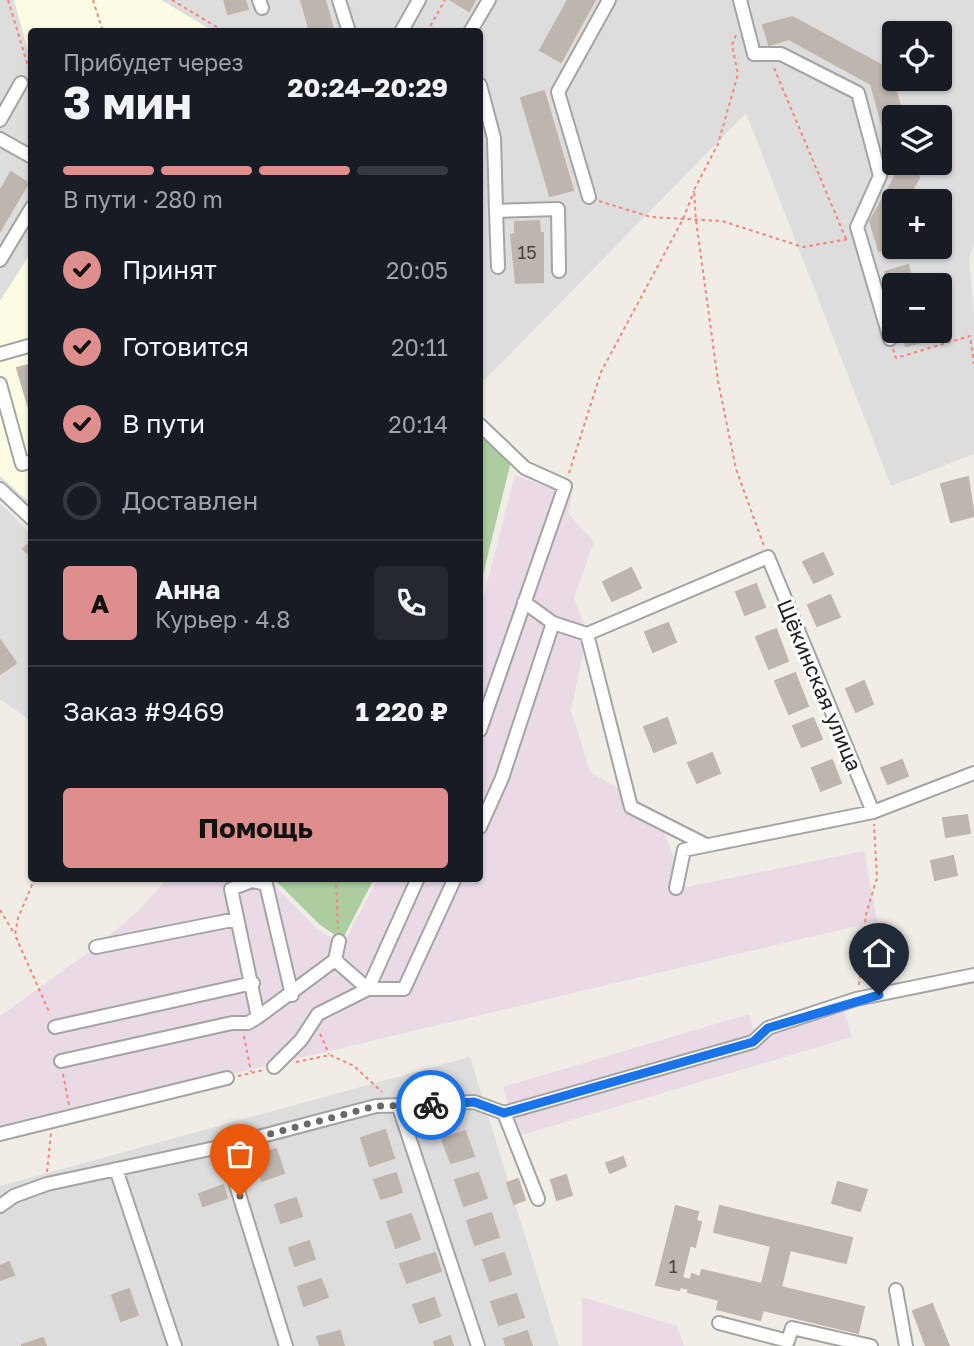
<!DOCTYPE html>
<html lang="ru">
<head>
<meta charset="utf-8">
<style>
  body { margin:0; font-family:"Golos Text",sans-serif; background:#242831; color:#f1f3f6; height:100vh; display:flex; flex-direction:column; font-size:26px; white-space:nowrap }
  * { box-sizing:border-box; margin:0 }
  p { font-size:23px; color:#9ea1a6 }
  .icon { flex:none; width:38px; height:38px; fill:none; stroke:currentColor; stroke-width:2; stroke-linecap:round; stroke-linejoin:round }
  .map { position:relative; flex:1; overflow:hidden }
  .panel { position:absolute; left:28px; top:28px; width:455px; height:854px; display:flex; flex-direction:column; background:#171b24; border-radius:7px; box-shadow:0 2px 5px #0004 }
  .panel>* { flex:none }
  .tools { position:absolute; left:882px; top:21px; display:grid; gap:14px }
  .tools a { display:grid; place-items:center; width:70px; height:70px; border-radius:7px; background:#171b24; box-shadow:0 2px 5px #0004; font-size:35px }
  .pin { position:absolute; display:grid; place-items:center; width:60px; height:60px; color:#fff; margin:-72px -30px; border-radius:50% 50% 50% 0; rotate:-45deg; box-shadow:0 0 7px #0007 }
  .pin .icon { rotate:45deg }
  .courier { position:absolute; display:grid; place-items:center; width:70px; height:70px; margin:-35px; border:5px solid #1a73e8; border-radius:50%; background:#fff; color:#222; box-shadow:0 2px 9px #0007 }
  .headline em { font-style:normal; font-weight:700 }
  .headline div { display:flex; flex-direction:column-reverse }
  .headline { display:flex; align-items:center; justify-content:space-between; height:119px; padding:0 35px }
  h1 { font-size:46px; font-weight:700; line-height:52px }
  .bar { display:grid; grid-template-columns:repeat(4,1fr); gap:10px 7px; align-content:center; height:84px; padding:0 35px }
  .bar i { height:9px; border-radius:5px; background:#363941 }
  .bar .current { background:#dd8e8d }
  .bar p { grid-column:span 4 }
  .line { display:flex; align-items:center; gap:18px; padding:0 35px; border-top:2px solid #363941 }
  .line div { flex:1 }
  .round { display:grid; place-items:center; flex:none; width:74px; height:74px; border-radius:7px; background:#242831 }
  ol { padding:0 35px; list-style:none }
  li { display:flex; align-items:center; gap:21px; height:77px }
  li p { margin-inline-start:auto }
  li .icon { padding:7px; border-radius:50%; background:#dd8e8d; color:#111; stroke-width:4 }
  li:last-child { color:#9ea1a6 }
  li i { width:38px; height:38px; border:4px solid #363941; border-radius:50% }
  .button { display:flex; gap:14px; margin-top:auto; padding:14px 35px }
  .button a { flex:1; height:80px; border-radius:7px; background:#dd8e8d; color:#111; font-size:28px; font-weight:700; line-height:80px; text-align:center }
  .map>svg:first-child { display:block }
</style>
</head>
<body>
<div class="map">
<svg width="974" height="1346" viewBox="0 0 974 1346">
  <rect width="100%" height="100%" fill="#f0ede7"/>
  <path fill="#dedddd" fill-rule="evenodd" d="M 0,0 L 974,0 L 974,244 L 969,258 L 974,317 L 974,454 L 891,486 L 746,113 L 480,385 L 480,32 L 32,32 L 31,509 L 0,481 ZM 894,33 L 940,33 L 940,79 L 894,79 ZM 894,117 L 940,117 L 940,163 L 894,163 ZM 894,201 L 940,201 L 940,247 L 894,247 ZM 894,285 L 940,285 L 940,331 L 894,331 Z
    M 0,503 L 31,534 L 31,721 L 0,699 Z
    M 470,1057 L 559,1346 L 0,1346 L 0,1186 Z"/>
  <path fill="#e9dae5" d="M 515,475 L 572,496 L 568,513 L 594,542 L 574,598 L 587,634 L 571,710 L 590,772 L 655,810 L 686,887 L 864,851 L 877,921 L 0,1129 L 0,1016 L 96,947 L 138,911 L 167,879 L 268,879 L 316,928 L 342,945 L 378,879 L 480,878 L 480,610 Z
    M 844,1009 L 852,1037 L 518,1136 L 503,1087 L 749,1014 L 753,1029 Z
    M 582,1297 L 677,1326 L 684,1346 L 582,1346 Z"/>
  <path fill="#fcfde3" d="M 14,0 L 161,0 L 213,31 L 32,32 L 31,62 Z
    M 31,252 L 31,504 L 0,476 L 0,301 Z"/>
  <path fill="#abcd9f" d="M 480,436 L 512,457 L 480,587 Z
    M 278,878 L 374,879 L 342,940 L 319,924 L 277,882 Z"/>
  <path fill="#bdb6b0" stroke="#c1b5aa" stroke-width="2" d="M 224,0 L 245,0 L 248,9 L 228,14 Z
    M 301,0 L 325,0 L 334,32 L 310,32 Z
    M 451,0 L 475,0 L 469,11 Z
    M 568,0 L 595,0 L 561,62 L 540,50 Z
    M 792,17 L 890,70 L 903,117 L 894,117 L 894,163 L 915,163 L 919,178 L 906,201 L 894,201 L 894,246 L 879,251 L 870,221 L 896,175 L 871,84 L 789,39 L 769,45 L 763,25 Z
    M 544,91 L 573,190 L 550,196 L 521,98 Z
    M 11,172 L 28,183 L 0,231 L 0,191 Z
    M 539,221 L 540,233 L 543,233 L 543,282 L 516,283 L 511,235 L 515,234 L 515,222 Z
    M 908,265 L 914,285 L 894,285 L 894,304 L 885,272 Z
    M 902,331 L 926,331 L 929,340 L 906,346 Z
    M 32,364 L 32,419 L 17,368 Z
    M 968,477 L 974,516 L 951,522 L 941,484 Z
    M 32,541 L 32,557 L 23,549 Z
    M 823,553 L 833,574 L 814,583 L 803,562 Z
    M 631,568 L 641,588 L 612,601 L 603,582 Z
    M 756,584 L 765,607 L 745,615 L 736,592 Z
    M 830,595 L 840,617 L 817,626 L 808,605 Z
    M 668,623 L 676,642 L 653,652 L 645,632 Z
    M 776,629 L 788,661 L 769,669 L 756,637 Z
    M 0,640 L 16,663 L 0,674 Z
    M 795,673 L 808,706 L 789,714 L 775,681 Z
    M 864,681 L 873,704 L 856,712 L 846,689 Z
    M 667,718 L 676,743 L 654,752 L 644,727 Z
    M 813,718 L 822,739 L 802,747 L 793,726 Z
    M 712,753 L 720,773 L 697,783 L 688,763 Z
    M 832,760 L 841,783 L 821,791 L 812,768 Z
    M 902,760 L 908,776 L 888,784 L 881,768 Z
    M 967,815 L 970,833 L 946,837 L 943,818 Z
    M 953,856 L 957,875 L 935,880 L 931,861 Z
    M 385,1130 L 394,1158 L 370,1166 L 361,1138 Z
    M 465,1131 L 474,1156 L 451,1163 L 442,1139 Z
    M 276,1149 L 284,1173 L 262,1181 L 254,1156 Z
    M 623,1157 L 626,1166 L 610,1173 L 606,1163 Z
    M 396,1173 L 402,1192 L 381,1199 L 374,1180 Z
    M 478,1173 L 487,1198 L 464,1206 L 455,1180 Z
    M 566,1175 L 572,1195 L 557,1200 L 551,1180 Z
    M 518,1179 L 525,1200 L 514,1204 L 507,1183 Z
    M 838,1182 L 867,1190 L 860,1211 L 832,1203 Z
    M 223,1185 L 227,1198 L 203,1206 L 199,1194 Z
    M 296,1198 L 302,1216 L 281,1223 L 275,1205 Z
    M 676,1206 L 698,1212 L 696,1221 L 701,1222 L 695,1247 L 690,1245 L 682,1278 L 691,1280 L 692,1274 L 700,1277 L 702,1270 L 762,1284 L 771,1246 L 714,1232 L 720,1206 L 852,1238 L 846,1263 L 790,1250 L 781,1287 L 864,1307 L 858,1333 L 763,1310 L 760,1320 L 717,1309 L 719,1300 L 688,1292 L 689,1289 L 680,1287 L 679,1290 L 656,1285 Z
    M 491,1213 L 499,1237 L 475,1245 L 467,1221 Z
    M 411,1214 L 420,1239 L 396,1248 L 387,1222 Z
    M 309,1241 L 315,1259 L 295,1266 L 289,1248 Z
    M 435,1253 L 441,1271 L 407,1283 L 400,1264 Z
    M 504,1253 L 511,1274 L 490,1281 L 483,1260 Z
    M 9,1262 L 14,1275 L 0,1280 L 0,1266 Z
    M 321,1279 L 328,1297 L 304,1306 L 298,1287 Z
    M 129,1289 L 138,1315 L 121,1321 L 112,1295 Z
    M 516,1294 L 524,1317 L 499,1325 L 491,1302 Z
    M 434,1298 L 440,1316 L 420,1323 L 413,1305 Z
    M 932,1304 L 949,1346 L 926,1346 L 913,1311 Z
    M 340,1331 L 344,1346 L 320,1346 L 317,1337 Z
    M 527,1331 L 532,1346 L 506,1346 L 504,1339 Z
    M 450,1336 L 453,1346 L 435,1346 L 434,1342 Z
    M 43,1338 L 46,1346 L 22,1346 L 22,1345 Z"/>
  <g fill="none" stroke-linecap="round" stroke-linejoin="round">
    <g stroke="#a4a4a4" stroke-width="16">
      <path id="minor" d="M 259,0 L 262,8
        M 339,0 L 349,32
        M 740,0 L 754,54 L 781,54 L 858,93 L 880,176 L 857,227 L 890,339
        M 401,32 L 419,0
        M 470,32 L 489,0
        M 480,85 L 494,138 L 496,211
        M 0,120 L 21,83
        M 0,139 L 32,157
        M 589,197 L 558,92 L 609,0
        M 0,260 L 32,207
        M 498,267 L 496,211 L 558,209 L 559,271
        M 0,354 L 32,345
        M 0,384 L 22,464 L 32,461
        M 480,425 L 525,468 L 565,486 L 480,730
        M 0,489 L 32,519
        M 553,623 L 587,634 L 631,807 L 706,845
        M 587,634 L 768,557 L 873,812
        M 480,827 L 502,778 L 553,623 L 524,602
        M 418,878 L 368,989 L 404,989 L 455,878
        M 676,888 L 684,850 L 873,812 L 974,773
        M 96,947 L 237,919
        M 258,1017 L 335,960
        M 55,1027 L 253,983
        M 61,1061 L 232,1023 L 248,1023 L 258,1017 L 231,889 L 252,881 L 266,884 L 292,995
        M 274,1067 L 301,1040 L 318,1014 L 368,989 L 335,960 L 339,941
        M 399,1107 L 478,1346
        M 504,1113 L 538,1199
        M 0,1134 L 227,1078
        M 224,1146 L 286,1346
        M 116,1169 L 175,1346
        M 0,1206 L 14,1196 L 47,1184 L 224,1146 L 376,1106 L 474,1102 L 504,1113 L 753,1042 L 768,1028 L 856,999 L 974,975
        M 896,1290 L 906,1346
        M 719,1323 L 788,1341 L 792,1328 L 871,1346"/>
    </g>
    <path stroke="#f28777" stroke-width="2" stroke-dasharray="3.5 3.5" stroke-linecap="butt" d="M 8,0 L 31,76
      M 93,0 L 103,32
      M 172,0 L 225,32
      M 427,32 L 445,0
      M 736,35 L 732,45 L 738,74 L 718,144 L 694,190 L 696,220 L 718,381 L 736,469 L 764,546
      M 774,68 L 846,239
      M 599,201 L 651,217 L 722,221 L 803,247 L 849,239
      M 893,349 L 896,358 L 970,336 L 974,364
      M 569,473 L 601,372 L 683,219 L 694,191
      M 35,878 L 18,918 L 15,935 L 50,1014
      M 336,878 L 338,929
      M 0,910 L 14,933
      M 859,985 L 866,914 L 877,878 L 874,824
      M 320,1034 L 329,1054
      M 244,1036 L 251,1072
      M 296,1062 L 330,1055 L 354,1066 L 382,1092
      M 63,1074 L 69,1105
      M 238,1076 L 264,1070
      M 47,1172 L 51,1133"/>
    <use href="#minor" stroke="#fff" stroke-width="12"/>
  </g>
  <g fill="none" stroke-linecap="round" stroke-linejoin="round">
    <path stroke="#696866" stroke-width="7" stroke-dasharray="0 12.6" d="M 240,1196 L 224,1146 L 376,1106 L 431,1105"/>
    <path stroke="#1a73e8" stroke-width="9" d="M 431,1105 L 474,1102 L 504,1113 L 753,1042 L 768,1028 L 879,995"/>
  </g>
  <g text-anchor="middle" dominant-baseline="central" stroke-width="6" stroke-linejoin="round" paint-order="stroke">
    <g font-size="18" fill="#474644">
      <text x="527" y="252">15</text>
      <text x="673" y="1266">1</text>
    </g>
    <g font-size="21" fill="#202020" stroke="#fff">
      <text transform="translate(820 685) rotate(67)">Щёкинская улица</text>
    </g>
  </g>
</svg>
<div class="tools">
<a><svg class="icon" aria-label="locate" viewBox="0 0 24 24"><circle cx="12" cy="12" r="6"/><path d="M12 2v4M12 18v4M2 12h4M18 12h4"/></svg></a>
<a><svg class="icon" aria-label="layers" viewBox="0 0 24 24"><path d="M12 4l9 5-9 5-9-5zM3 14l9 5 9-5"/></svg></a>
<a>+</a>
<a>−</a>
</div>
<div class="pin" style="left:240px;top:1196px;background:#ea580c"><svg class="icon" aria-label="bag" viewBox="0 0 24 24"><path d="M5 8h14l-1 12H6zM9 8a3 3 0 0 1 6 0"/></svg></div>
<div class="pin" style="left:879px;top:995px;background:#1f2937"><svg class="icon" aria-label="home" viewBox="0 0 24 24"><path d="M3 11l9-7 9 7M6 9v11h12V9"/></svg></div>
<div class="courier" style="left:431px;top:1105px"><svg class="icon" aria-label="bike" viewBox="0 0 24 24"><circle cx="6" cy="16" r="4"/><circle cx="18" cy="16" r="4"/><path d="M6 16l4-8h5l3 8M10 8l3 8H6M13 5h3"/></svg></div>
<section class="panel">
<div class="headline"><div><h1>3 мин</h1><p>Прибудет через</p></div><em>20:24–20:29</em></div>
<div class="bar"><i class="current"></i><i class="current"></i><i class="current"></i><i></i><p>В пути · 280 m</p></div>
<ol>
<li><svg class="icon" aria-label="check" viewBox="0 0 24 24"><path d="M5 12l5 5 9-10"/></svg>Принят<p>20:05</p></li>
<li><svg class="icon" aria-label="check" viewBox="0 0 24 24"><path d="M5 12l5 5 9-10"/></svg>Готовится<p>20:11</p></li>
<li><svg class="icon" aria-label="check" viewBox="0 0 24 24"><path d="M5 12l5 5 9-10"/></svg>В пути<p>20:14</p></li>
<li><i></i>Доставлен</li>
</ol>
<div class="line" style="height:126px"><b class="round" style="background:#dd8e8d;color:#111">А</b><div><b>Анна</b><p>Курьер · 4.8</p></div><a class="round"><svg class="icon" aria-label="phone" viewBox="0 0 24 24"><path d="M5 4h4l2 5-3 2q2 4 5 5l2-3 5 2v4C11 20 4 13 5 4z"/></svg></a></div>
<div class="line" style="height:91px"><div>Заказ #9469</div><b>1 220 ₽</b></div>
<div class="button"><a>Помощь</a></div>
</section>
</div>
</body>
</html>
